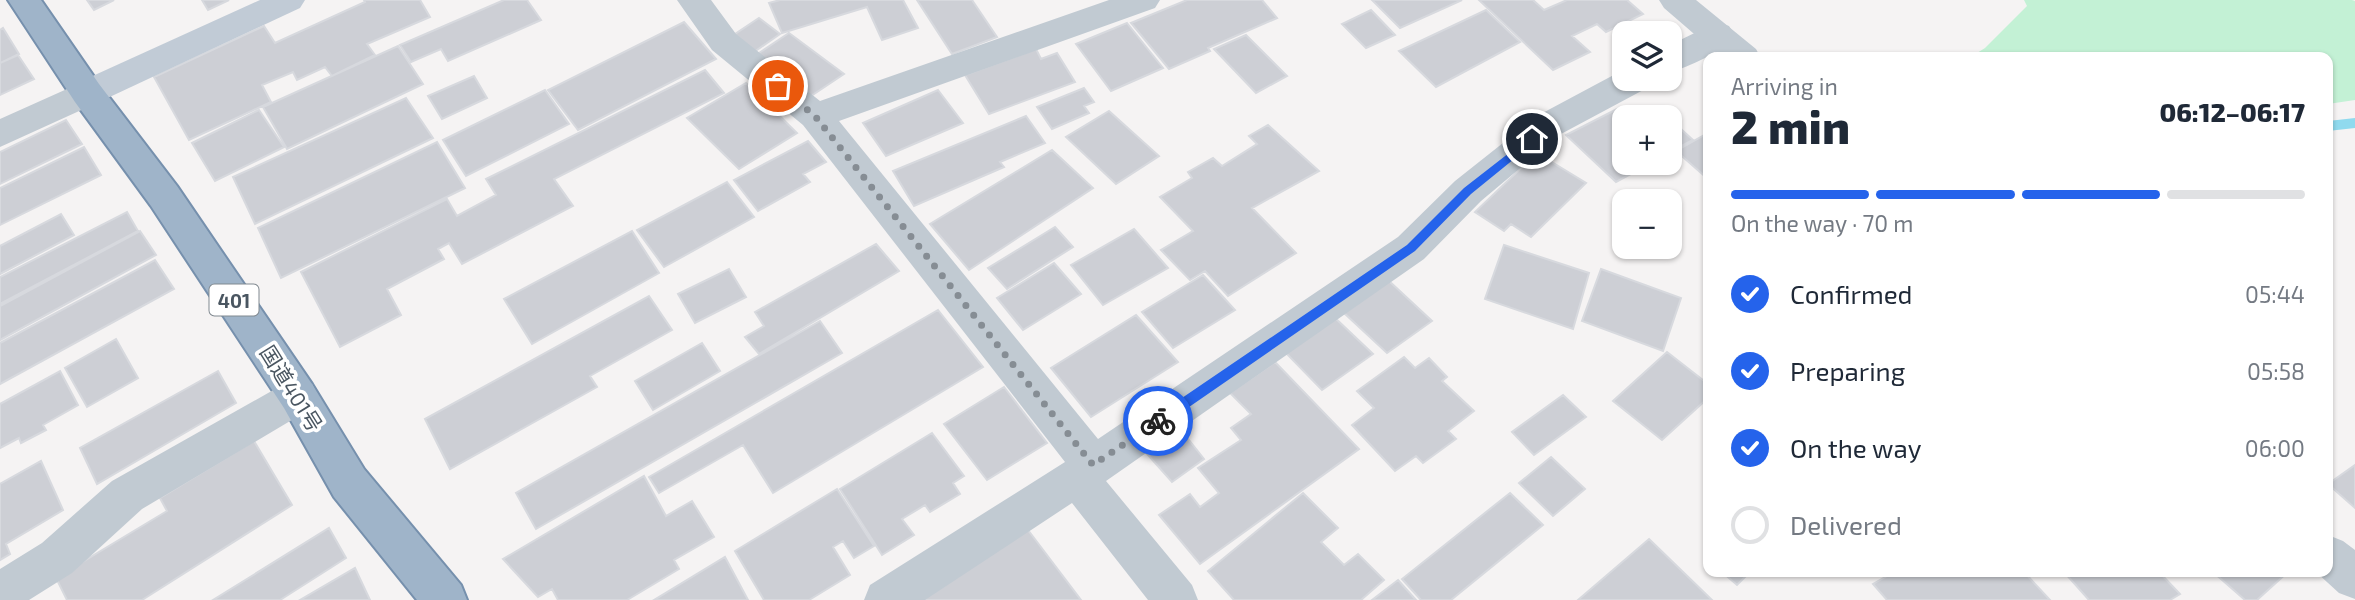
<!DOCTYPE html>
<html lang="en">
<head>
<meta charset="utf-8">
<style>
  body { margin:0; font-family:"Exo 2","Noto Sans JP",sans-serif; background:#f6f6f7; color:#1f2937; height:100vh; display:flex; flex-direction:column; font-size:26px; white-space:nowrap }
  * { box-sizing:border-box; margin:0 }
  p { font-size:23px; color:#747a83 }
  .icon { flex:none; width:38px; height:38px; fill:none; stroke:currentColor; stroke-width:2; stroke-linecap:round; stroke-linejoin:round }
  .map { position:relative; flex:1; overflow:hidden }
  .side { position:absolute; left:1703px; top:52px; width:630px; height:525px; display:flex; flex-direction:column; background:#fff; border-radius:14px; box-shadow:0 2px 5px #0004 }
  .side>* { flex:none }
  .controls { position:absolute; left:1612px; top:21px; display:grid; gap:14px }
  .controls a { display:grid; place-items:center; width:70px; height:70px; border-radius:14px; background:#fff; box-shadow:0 2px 5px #0004; font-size:35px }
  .pin { position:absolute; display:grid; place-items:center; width:60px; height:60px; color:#fff; margin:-30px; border:4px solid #fff; border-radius:50%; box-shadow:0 2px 7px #0007 }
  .courier { position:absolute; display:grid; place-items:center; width:70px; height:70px; margin:-35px; border:5px solid #2563eb; border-radius:50%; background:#fff; color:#222; box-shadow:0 2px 9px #0007 }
  .headline em { font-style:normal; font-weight:800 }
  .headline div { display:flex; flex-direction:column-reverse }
  .headline { display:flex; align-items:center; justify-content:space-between; height:119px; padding:0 28px }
  h1 { font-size:46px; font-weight:800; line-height:52px }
  .bar { display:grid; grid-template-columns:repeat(4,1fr); gap:10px 7px; align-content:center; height:84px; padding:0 28px }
  .bar i { height:9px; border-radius:5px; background:#e0e1e3 }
  .bar .active { background:#2563eb }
  .bar p { grid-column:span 4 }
  ol { padding:0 28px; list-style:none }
  li { display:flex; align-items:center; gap:21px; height:77px }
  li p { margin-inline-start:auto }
  li .icon { padding:7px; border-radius:50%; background:#2563eb; color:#fff; stroke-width:4 }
  li:last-child { color:#747a83 }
  li i { width:38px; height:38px; border:4px solid #e0e1e3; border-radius:50% }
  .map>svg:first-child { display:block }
</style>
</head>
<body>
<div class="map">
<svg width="2355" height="600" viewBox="0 0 2355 600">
  <rect width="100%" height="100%" fill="#f5f3f3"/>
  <path fill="#c3f1d5" d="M 2024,0 L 2352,0 L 2355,1 L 2355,100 L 2328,104 L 2328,58 L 1969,58 L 1985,48 L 2027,6 Z"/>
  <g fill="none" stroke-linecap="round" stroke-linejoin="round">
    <path fill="#90daee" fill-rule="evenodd" d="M 2355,118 L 2355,128 L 2328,131 L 2328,121 Z"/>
  </g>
  <path fill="#cdcfd5" stroke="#d7d9de" stroke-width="2" d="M 87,0 L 114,0 L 94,10 Z
    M 202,0 L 229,0 L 208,10 Z
    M 364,0 L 420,0 L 430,17 L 367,44 L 375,55 L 332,76 L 325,67 L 297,80 L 293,72 L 262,85 L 271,102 L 189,140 L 154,77 L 264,26 L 275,43 L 365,2 Z
    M 504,0 L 527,0 L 541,20 L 448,61 L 441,49 L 411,62 L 400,45 Z
    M 780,0 L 903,0 L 918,28 L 882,40 L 867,7 L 782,33 L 769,3 Z
    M 917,0 L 972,0 L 997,37 L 952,54 Z
    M 1187,0 L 1262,0 L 1277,18 L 1208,48 L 1210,51 L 1169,69 L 1131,23 Z
    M 1372,0 L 1462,0 L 1400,28 Z
    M 1479,0 L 1533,0 L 1544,10 L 1567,0 L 1627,0 L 1643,14 L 1606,32 L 1597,24 L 1572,36 L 1590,52 L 1553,70 Z
    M 1371,10 L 1395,35 L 1366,48 L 1342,24 Z
    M 1486,10 L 1520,42 L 1436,87 L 1399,51 Z
    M 759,18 L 780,34 L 754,52 L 732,36 Z
    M 684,22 L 716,59 L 578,130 L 548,90 Z
    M 1127,23 L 1163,68 L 1111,91 L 1076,44 Z
    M 3,28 L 19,54 L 0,63 L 0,30 Z
    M 789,33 L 844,74 L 808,98 L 756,55 Z
    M 1246,35 L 1287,76 L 1256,93 L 1214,49 Z
    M 398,46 L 423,84 L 287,149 L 263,107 Z
    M 1036,49 L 1041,59 L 1057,53 L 1075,82 L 989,114 L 965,75 Z
    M 18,55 L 34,79 L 0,95 L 0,63 Z
    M 705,70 L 724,93 L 554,179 L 573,206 L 462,264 L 449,243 L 438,249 L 444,259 L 387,289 L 401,315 L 340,347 L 301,272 L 447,199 L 457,216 L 496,195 L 486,179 Z
    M 474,76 L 487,98 L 442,119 L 428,96 Z
    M 746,83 L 797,133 L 739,169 L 687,118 Z
    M 1084,88 L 1094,102 L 1084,106 L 1089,113 L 1052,129 L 1037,107 Z
    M 545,90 L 569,124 L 466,176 L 443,140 Z
    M 938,90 L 963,123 L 886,156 L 863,123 Z
    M 406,98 L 433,138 L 255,224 L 233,177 Z
    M 1619,108 L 1629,117 L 1624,117 L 1624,163 L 1651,163 L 1616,182 L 1566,135 Z
    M 259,110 L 284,147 L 215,181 L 192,143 Z
    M 1109,111 L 1159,156 L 1116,184 L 1066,137 Z
    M 1026,116 L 1045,143 L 1000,162 L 1004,167 L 914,206 L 893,171 Z
    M 1670,119 L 1693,140 L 1670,152 Z
    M 66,120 L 82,144 L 0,184 L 0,152 Z
    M 1268,125 L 1319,171 L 1252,208 L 1296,253 L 1228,296 L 1205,271 L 1190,280 L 1161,250 L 1193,231 L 1160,197 L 1192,178 L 1188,172 L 1213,158 L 1222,166 L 1257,144 L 1249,136 Z
    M 1708,133 L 1708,179 L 1676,151 Z
    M 808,141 L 826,162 L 803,174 L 810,182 L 758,211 L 734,180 Z
    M 437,142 L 465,188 L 281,278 L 258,228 Z
    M 84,147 L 101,175 L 0,225 L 0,188 Z
    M 1052,150 L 1093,188 L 969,270 L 930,224 Z
    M 1537,153 L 1586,183 L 1531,237 L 1511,224 L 1504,231 L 1475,212 Z
    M 727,182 L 754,217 L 664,267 L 637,230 Z
    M 127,212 L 138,231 L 0,304 L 0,277 Z
    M 61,214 L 74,235 L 0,274 L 0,246 Z
    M 1055,227 L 1073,247 L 1007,289 L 988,268 Z
    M 1134,229 L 1168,268 L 1103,305 L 1071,265 Z
    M 140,231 L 156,255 L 0,340 L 0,306 Z
    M 632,231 L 659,273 L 532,344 L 504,299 Z
    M 876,244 L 899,271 L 759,354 L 745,337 L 764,326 L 755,312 Z
    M 1504,245 L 1589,273 L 1573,329 L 1485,299 Z
    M 155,260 L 174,289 L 0,384 L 0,343 Z
    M 1054,263 L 1081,294 L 1023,330 L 997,298 Z
    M 729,269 L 746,297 L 695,323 L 678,294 Z
    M 1601,269 L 1681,298 L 1663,351 L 1582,321 Z
    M 1203,275 L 1235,310 L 1173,348 L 1142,312 Z
    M 1388,280 L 1432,321 L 1387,353 L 1343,312 Z
    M 649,296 L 672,330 L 590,376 L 597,387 L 450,469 L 425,419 Z
    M 938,310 L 983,367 L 773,493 L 743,445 L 659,493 L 649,477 Z
    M 1136,315 L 1178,362 L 1091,417 L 1051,368 Z
    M 1333,316 L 1373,354 L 1322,390 L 1283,350 Z
    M 820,321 L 842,353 L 536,529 L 516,493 Z
    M 116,339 L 138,378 L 87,407 L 65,368 Z
    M 702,343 L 720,371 L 653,410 L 635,381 Z
    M 1667,352 L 1708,384 L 1708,398 L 1662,440 L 1613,401 Z
    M 1404,357 L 1415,368 L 1429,358 L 1447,377 L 1442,381 L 1474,411 L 1448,431 L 1456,439 L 1423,463 L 1416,456 L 1395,471 L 1352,425 L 1374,408 L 1357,391 Z
    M 1275,362 L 1359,449 L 1200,564 L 1159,515 L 1190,494 L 1200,507 L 1219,493 L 1198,468 L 1241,440 L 1231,428 L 1251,414 L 1230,393 Z
    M 60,371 L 78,405 L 43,425 L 46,430 L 21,443 L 19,438 L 0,448 L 0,404 Z
    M 218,371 L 236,403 L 97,484 L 80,448 Z
    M 1004,387 L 1047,443 L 987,480 L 944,424 Z
    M 1563,395 L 1586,417 L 1534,455 L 1512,432 Z
    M 1174,421 L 1204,459 L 1172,482 L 1139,445 Z
    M 932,433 L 964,476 L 953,483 L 960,494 L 930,512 L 925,505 L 902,519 L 914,535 L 882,555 L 840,489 Z
    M 254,441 L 292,505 L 142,600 L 67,600 L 56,578 L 167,511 L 160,498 Z
    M 1551,457 L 1585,489 L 1553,516 L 1519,483 Z
    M 41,461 L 63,510 L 6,544 L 10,554 L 0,560 L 0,484 Z
    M 2355,465 L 2355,508 L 2328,484 Z
    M 644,476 L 666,516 L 692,501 L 714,537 L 674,560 L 679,569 L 627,600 L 558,600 L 552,589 L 538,597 L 503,559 Z
    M 837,489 L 874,546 L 854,558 L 843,541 L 833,547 L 850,575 L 809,600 L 764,600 L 735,551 Z
    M 1303,493 L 1338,528 L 1321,542 L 1344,565 L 1358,554 L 1384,580 L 1361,600 L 1234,600 L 1208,571 Z
    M 1510,493 L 1543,525 L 1451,600 L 1421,600 L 1402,579 Z
    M 329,528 L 346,558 L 280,600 L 213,600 Z
    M 1028,530 L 1081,600 L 922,600 Z
    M 1649,539 L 1712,600 L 1578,600 Z
    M 725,557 L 748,600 L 654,600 Z
    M 355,568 L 370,600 L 300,600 Z
    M 1722,572 L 1750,572 L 1737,585 Z
    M 1894,572 L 2024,572 L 2050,600 L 1887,600 L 1873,584 Z
    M 2064,572 L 2159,572 L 2180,594 L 2170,600 L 2089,600 Z
    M 2213,572 L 2288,572 L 2257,600 L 2245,600 Z
    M 1398,580 L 1416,600 L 1372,600 Z"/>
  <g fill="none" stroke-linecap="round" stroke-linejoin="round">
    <g stroke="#7690ad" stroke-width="4">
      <path id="trunk" d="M 8,0 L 41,0 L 99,84 L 177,186 L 312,384 L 364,469 L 461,585 L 467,600 L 417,600 L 334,497 L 284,408 L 151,206 L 75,102 Z"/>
    </g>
    <path fill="#c1cad2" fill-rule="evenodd" d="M 677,0 L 711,0 L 736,34 L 820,101 L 1109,0 L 1160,0 L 1155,8 L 839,121 L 1098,439 L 1398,237 L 1455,181 L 1537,116 L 1623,70 L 1624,79 L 1652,79 L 1647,88 L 1561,134 L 1481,201 L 1424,259 L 1106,481 L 1192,585 L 1198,600 L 1148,600 L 1072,503 L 925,600 L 864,600 L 870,585 L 1065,462 L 803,125 L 712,50 Z
      M 1717,22 L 1729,26 L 1734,34 C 1723,52 1689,67 1670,72 L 1670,45 Z
      M 298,378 L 312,384 L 318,396 L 312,408 L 142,509 L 72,573 L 29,600 L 0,600 L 0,569 L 42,543 L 112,481 L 284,384 Z"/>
    <path fill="#c1cad2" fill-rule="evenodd" d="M 1659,0 L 1696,0 L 1756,49 L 1761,58 L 1722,58 L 1664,8 Z
      M 87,80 L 99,84 L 104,93 L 99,102 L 0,147 L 0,119 Z
      M 2328,535 L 2343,541 L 2355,550 L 2355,599 L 2339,593 L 2316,572 L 2328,572 Z"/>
    <path fill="#c1cbd6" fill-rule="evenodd" d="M 260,0 L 305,0 L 300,8 L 99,102 L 87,106 L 75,102 L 70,93 L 75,84 Z"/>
    <use href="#trunk" fill="#9fb4c9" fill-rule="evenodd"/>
  </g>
  <path fill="#2563eb" d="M 1532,135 L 1535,136 L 1535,142 L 1471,194 L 1415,251 L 1163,425 L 1154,425 L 1154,417 L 1407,245 L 1464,188 Z"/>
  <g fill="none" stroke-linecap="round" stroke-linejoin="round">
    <path stroke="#868d94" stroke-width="7" stroke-dasharray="0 12.6" d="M 778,86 L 815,116 L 1093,465 L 1158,421"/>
  </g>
  <g text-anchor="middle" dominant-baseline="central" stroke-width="7" stroke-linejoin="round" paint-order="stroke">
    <rect fill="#fff" stroke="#808990" stroke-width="2" x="209.5" y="284.5" width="49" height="31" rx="5"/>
    <g font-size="19" font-weight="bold" fill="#4a5661">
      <text x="234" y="300">401</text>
    </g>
    <g font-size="21" fill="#4a5661" stroke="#fff">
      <text transform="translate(292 388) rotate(58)">国道401号</text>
    </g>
  </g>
</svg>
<div class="controls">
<a><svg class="icon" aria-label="layers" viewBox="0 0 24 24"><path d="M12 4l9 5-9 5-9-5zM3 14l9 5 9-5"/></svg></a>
<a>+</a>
<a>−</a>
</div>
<div class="pin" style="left:778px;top:86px;background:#ea580c"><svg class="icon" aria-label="bag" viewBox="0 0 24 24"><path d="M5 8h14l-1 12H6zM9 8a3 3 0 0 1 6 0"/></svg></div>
<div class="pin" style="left:1532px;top:139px;background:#1f2937"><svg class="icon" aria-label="home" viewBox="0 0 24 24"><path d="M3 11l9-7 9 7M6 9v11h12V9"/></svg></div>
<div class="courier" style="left:1158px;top:421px"><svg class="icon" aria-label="bike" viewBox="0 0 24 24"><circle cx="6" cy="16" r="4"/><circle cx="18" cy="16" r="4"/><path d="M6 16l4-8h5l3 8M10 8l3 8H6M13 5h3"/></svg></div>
<section class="side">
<div class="headline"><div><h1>2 min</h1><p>Arriving in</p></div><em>06:12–06:17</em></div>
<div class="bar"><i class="active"></i><i class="active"></i><i class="active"></i><i></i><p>On the way · 70 m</p></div>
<ol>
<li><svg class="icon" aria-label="check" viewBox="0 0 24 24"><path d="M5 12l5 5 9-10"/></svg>Confirmed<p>05:44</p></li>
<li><svg class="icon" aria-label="check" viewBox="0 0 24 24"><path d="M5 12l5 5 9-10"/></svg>Preparing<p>05:58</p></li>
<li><svg class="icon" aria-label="check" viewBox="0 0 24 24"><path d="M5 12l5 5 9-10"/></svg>On the way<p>06:00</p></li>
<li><i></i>Delivered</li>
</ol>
</section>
</div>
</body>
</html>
